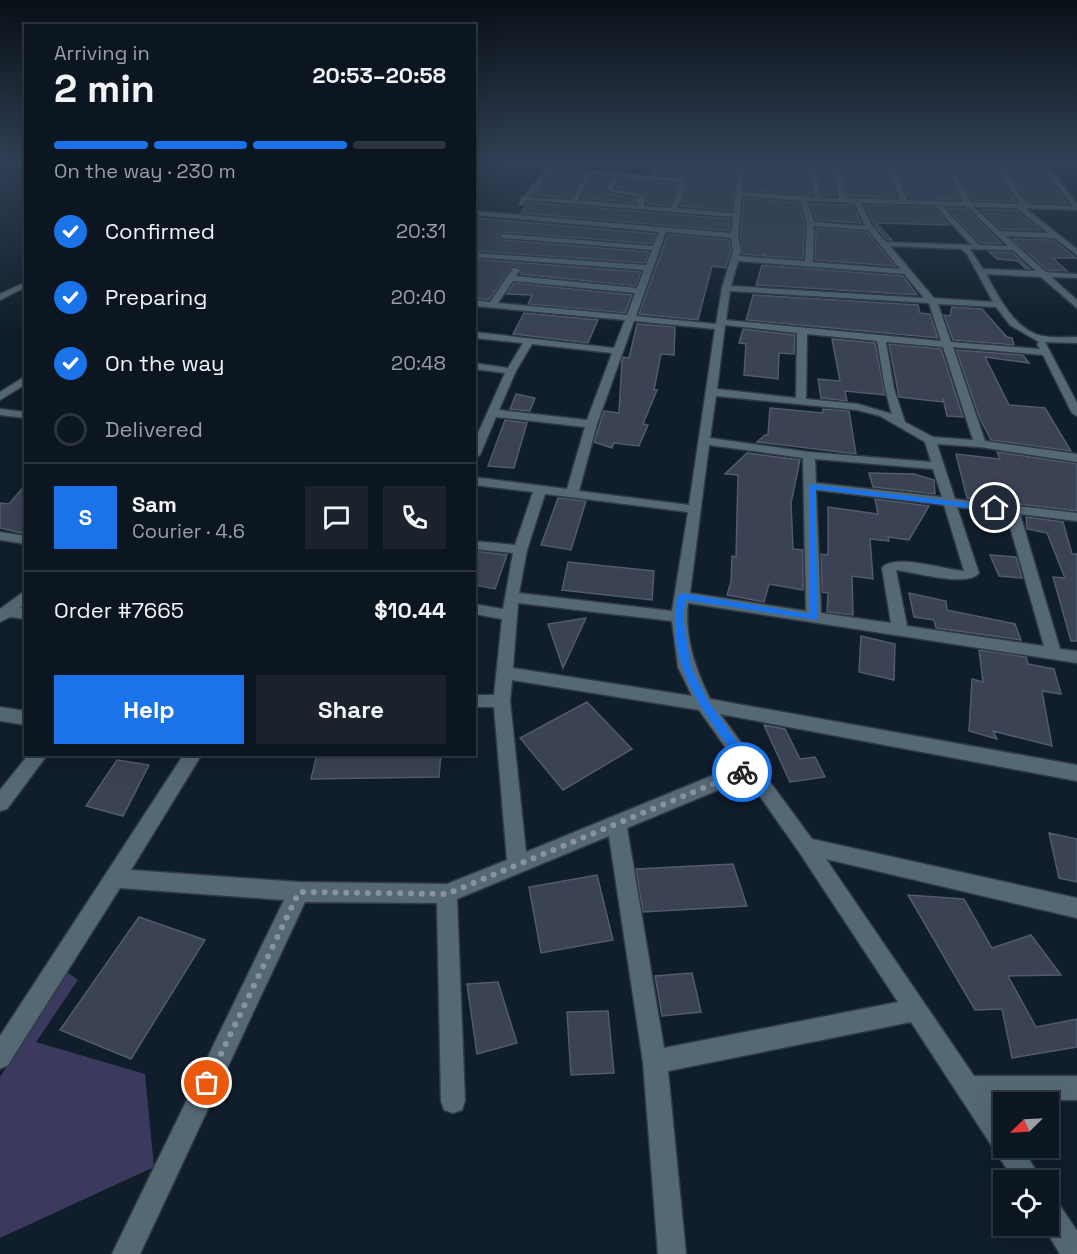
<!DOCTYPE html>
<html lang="en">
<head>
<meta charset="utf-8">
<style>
  body { margin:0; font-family:"Space Grotesk",sans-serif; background:#1a232d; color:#f1f3f6; height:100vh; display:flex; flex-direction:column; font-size:22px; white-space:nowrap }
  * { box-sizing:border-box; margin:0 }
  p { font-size:20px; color:#9a9fa5 }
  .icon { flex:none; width:33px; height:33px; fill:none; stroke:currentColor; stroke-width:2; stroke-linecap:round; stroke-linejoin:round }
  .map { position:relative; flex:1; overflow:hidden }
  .drawer { position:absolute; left:24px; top:24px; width:452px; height:732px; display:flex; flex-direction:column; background:#0c1620; border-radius:0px; box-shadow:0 6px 24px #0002,0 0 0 2px #2c353e }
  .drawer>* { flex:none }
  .needle { width:39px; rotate:246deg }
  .buttons { position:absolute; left:993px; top:1092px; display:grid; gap:12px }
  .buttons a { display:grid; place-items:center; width:66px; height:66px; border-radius:0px; background:#0c1620; box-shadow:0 6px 24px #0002,0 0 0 2px #2c353e; font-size:30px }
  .pin { position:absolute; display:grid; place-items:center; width:51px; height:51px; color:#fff; margin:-26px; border:3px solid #fff; border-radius:50%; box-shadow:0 2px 6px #0007 }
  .courier { position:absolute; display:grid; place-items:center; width:60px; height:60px; margin:-30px; border:4px solid #1a73e8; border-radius:50%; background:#fff; color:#222; box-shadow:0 2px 8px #0007 }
  .overview em { font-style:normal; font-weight:800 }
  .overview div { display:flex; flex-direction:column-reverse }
  .overview { display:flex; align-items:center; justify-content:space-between; height:102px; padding:0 30px }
  h1 { font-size:39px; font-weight:800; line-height:45px }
  .bar { display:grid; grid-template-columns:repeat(4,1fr); gap:9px 6px; align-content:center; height:72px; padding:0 30px }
  .bar i { height:8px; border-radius:4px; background:#2c353e }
  .bar .current { background:#1a73e8 }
  .bar p { grid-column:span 4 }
  .line { display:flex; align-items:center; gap:15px; padding:0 30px; border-top:2px solid #2c353e }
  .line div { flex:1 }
  .round { display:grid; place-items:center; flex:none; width:63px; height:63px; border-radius:0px; background:#1a232d }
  ol { padding:0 30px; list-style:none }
  li { display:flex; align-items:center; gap:18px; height:66px }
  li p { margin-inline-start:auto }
  li .icon { padding:6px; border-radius:50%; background:#1a73e8; color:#fff; stroke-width:4 }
  li:last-child { color:#9a9fa5 }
  li i { width:33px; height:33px; border:3px solid #2c353e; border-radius:50% }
  .primary-button { display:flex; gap:12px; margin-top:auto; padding:12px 30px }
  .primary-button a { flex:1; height:69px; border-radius:0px; background:#1a73e8; color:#fff; font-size:24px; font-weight:800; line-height:69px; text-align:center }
  .primary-button a+a { background:#1a232d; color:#f1f3f6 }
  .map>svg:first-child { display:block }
</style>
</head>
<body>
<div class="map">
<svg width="1077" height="1254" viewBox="0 0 1077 1254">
  <rect width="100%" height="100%" fill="#101d2a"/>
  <path fill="#3c395e" d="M 67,972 L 78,980 L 36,1042 L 145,1074 L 154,1167 L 0,1238 L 0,1077 Z"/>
  <path fill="#3a4254" stroke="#525a6d" stroke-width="1.5" d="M 561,161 L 590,161 L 586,168 L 558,166 Z
    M 674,161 L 737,161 L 736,171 L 670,165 Z
    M 783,161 L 805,161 L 812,195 L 744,190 L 745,178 L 748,175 L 747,162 L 783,164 Z
    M 815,161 L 830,161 L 836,196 L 824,196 Z
    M 840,161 L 884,161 L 897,198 L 848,196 Z
    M 894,161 L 941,161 L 959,200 L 909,198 Z
    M 951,161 L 990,163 L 1016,202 L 971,200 Z
    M 1002,163 L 1038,166 L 1068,204 L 1028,202 Z
    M 654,170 L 665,173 L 735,178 L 731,211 L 680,206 L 687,191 L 685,177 L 652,174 Z
    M 552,173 L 582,176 L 570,198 L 534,195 Z
    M 593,176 L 608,178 L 605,185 L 606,193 L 636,199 L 635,203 L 582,198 Z
    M 619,179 L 676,184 L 677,190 L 669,206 L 647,204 L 647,197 L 642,192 L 616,187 Z
    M 744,198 L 798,203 L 805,224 L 803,259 L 765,256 L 766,253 L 763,256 L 742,254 L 740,236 Z
    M 528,202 L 730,219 L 729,231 L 521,213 Z
    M 810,203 L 853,205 L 861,223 L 816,220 Z
    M 865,205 L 933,207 L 949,225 L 876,223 L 892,240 L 887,240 L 875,226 Z
    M 947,208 L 965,208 L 1002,244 L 980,243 Z
    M 980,209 L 1015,210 L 1041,230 L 1001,229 Z
    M 474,218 L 488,219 L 656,234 L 652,244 L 504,232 L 498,235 L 504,240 L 649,252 L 645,263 L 474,251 Z
    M 816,228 L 867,232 L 895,266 L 815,260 Z
    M 668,234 L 729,240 L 731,251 L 726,268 L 712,266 L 698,320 L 639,314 Z
    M 1012,239 L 1053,240 L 1076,258 L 1053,258 L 1067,271 L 1047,270 Z
    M 989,252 L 1012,252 L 1030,269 L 1025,268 L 1018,261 L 997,259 Z
    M 474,259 L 641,272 L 636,286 L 520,274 L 521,268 L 513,266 L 489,300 L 474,298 Z
    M 762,265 L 903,276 L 917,295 L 756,285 Z
    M 514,283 L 632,295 L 625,313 L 528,304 L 532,295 L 507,294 Z
    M 753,295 L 918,305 L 920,313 L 930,314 L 938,338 L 746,320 Z
    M 952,307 L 982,309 L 1007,337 L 1012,338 L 1014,345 L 953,340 L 944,315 L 950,316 Z
    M 524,313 L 598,320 L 588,343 L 513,334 Z
    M 637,324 L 675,327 L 674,355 L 661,354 L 654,390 L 657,390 L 643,424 L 648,425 L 639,446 L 614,443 L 612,448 L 594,442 L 604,411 L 619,413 L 622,360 L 623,357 L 629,358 Z
    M 743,329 L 795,335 L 794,354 L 779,353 L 778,379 L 744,375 L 746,344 L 739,343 Z
    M 832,339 L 875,343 L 885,395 L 845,391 L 847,401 L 821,398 L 818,379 L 840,381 Z
    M 889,344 L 941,349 L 963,417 L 947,416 L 943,398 L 943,402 L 899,397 Z
    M 956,350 L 1023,355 L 1029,363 L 985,357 L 1009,405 L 1045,408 L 1071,451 L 991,440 L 980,419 Z
    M 516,394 L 535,398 L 530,411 L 510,409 Z
    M 770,408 L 823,413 L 823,409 L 849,411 L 856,454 L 757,442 L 765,435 L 768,435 Z
    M 505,420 L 527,423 L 514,468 L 488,466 Z
    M 997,452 L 1077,464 L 1077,511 L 967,498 L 956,454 L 1000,459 Z
    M 747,453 L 800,460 L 791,503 L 793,549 L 803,550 L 803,590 L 769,584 L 764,602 L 727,595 L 731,582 L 732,556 L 736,557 L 738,475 L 725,474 Z
    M 869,473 L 914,474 L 934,480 L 935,494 L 873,487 Z
    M 26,484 L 26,534 L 0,528 L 0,503 L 9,504 Z
    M 558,498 L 586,501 L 571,550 L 541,545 Z
    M 875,499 L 929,506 L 909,540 L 888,537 L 889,541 L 870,539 L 873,579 L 852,576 L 853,615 L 827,612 L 828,593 L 822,592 L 821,554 L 828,555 L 828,507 L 878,514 Z
    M 1026,517 L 1063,522 L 1072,554 L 1077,554 L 1077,641 L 1071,641 L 1053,577 L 1065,578 L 1047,533 L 1027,529 Z
    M 474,551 L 507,555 L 495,589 L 474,585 Z
    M 990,555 L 1016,557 L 1022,578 L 999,576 Z
    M 568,562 L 654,571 L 652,600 L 562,590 Z
    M 909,593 L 946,601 L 947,610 L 1015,624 L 1021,640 L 936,628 L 934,620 L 914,617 Z
    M 586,618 L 563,668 L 548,624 Z
    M 861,636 L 895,644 L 894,680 L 859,672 Z
    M 979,650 L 1026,657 L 1028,664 L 1054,669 L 1061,694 L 1042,691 L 1052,746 L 993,731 L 997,739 L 969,731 L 972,679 L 983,682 Z
    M 587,702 L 632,749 L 563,790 L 520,738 Z
    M 764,725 L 785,729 L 800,759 L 815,757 L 825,777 L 790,782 Z
    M 317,754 L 441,754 L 439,777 L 311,779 Z
    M 117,760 L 149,765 L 123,816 L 86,806 Z
    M 1049,833 L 1077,839 L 1077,882 L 1059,878 Z
    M 733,864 L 747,906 L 643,912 L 636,869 Z
    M 597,875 L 613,940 L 541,953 L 529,887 Z
    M 908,895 L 964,899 L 992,948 L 1031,935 L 1061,975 L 1008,976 L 1036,1027 L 1077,1019 L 1077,1047 L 1012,1058 L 1002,1009 L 975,1010 Z
    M 139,917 L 205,940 L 131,1059 L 60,1030 Z
    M 692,973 L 701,1012 L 662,1016 L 655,976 Z
    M 498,982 L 517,1043 L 477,1054 L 467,984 Z
    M 608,1011 L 614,1073 L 571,1075 L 567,1012 Z"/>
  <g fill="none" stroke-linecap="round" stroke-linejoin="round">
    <g stroke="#2e3a46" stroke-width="3">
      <path id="minor" d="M 554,161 L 558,162 L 554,168 L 683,179 L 685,190 L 677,208 L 733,213 L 737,176 L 665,171 L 659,167 L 665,161 L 671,161 L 666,167 L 738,173 L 739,161 L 745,161 L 744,173 L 746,175 L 743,177 L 742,192 L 815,197 L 807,161 L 813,161 L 822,198 L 839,198 L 832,161 L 838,161 L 846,198 L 900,200 L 886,161 L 892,161 L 907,200 L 963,202 L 943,161 L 949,161 L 970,202 L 1020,204 L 992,161 L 998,161 L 1027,204 L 1073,206 L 1039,164 L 1018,161 L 1077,162 L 1077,166 L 1046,164 L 1077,203 L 1077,210 L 1025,208 L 1077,249 L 1077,255 L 1054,238 L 1006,236 L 1046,272 L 1077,274 L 1077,278 L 1051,277 L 1077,300 L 1077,308 L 1041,277 L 986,274 C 998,296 1015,331 1043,336 C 1054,338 1066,337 1077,337 L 1077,343 L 1045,342 L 1077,403 L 1077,416 L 1072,413 L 1043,355 L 953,347 L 985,441 L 1077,454 L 1077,462 L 980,447 L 937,444 L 955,499 L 1077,513 L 1077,521 L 1020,514 L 1060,649 L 1077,651 L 1077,663 L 688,603 C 684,637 695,668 710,699 L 1077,765 L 1077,781 L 720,714 L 812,839 L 1077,898 L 1077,918 L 826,859 L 974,1076 L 1077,1076 L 1077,1100 L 990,1100 L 1004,1119 L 1004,1148 L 1022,1148 L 1042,1180 L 1014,1180 L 911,1022 L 668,1071 L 686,1254 L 658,1254 L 643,1062 L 609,836 L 457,899 L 465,1101 L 462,1110 L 453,1113 L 444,1110 L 441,1101 L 437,903 L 305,902 L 140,1254 L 112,1254 L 284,900 L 120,888 L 8,1065 L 0,1069 L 0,1036 L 184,754 L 202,754 L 131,870 L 299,882 L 447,884 L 507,860 L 494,707 L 474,707 L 474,695 L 494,695 L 502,619 L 474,614 L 474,604 L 503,609 L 513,553 L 474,549 L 474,541 L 515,545 L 533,492 L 474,485 L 474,477 L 567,489 L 585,427 L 496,417 L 480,455 L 474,458 L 474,442 L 505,373 L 474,369 L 474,363 L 508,368 L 523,343 L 474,338 L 474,332 L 614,348 L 625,320 L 474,306 L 474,300 L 490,302 L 513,268 L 516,268 L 520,270 L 516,276 L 637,288 L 644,270 L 474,257 L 474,253 L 646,265 L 652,250 L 504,238 L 500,236 L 504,234 L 653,246 L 659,232 L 474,215 L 474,211 L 731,233 L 733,217 L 527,200 L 523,205 L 519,205 L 521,197 L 524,196 ZM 551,171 L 586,174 L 571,200 L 530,197 ZM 592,174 L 612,176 L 607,185 L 608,191 L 638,197 L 637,205 L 578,200 ZM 618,177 L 678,182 L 679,190 L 670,208 L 644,206 L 645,198 L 642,194 L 613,189 ZM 742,196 L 800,201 L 807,224 L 805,261 L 739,256 L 741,251 L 738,236 ZM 807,201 L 854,203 L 865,226 L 814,222 ZM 861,203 L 934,205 L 971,245 L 886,242 L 873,227 ZM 942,206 L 966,206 L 1008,246 L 979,245 ZM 974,207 L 1016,208 L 1048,233 L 1000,231 ZM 814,226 L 868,230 L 900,269 L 813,262 ZM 666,232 L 731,238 L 733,251 L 722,288 L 716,324 L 636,316 ZM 890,246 L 961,249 L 967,254 L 993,302 L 934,298 ZM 970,249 L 1013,250 L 1036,271 L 983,269 ZM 738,261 L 904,274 L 924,298 L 731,286 ZM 513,281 L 635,293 L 627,315 L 498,303 ZM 730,291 L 929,303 L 941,341 L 726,320 ZM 938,304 L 996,307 L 1010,325 L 1039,342 L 1037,344 L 1040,349 L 951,342 ZM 634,321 L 715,329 L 689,505 L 579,491 L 597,424 ZM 725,325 L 797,333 L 796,398 L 717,389 ZM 807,334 L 877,341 C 882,366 884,390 892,414 L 858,404 L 806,399 ZM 886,342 L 943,347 L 973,440 L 933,437 L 905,422 L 894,389 ZM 532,344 L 612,353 L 587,420 L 499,410 L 516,371 ZM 716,396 L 857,410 L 880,416 L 925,442 L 931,462 L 809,452 L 710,438 ZM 709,445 L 803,458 L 806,611 L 690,593 ZM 815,459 L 933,469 L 942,497 L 816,483 ZM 816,490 L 944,505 L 964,571 C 946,570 894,553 882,568 L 891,623 L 821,613 ZM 545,494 L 688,512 L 672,611 L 519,593 L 527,550 ZM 957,507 L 1006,513 L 1044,646 L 907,626 L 896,570 C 915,572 967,588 979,573 ZM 518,603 L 672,621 L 678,667 L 692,696 L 513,668 ZM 512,680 L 699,710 L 738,765 L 526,852 L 510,701 ZM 747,778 L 799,852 L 898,1002 L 664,1048 L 627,828 Z
        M 26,282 L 26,287 L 0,300 L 0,294 Z
        M 26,376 L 26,384 L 0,400 L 0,392 Z
        M 0,409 L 26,412 L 26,418 L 0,415 Z
        M 0,532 L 26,536 L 26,544 L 0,540 Z
        M 26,590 L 26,603 L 20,608 L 26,609 L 26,619 L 10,617 L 0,622 L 0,609 Z
        M 0,707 L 26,711 L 26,725 L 0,721 Z
        M 29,754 L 48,754 L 7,809 L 0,811 L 0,790 Z
        M 1048,1197 L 1057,1201 L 1077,1231 L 1077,1254 L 1060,1254 L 1043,1226 L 1048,1226 Z"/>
    </g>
    <use href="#minor" fill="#556974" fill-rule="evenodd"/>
  </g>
  <linearGradient id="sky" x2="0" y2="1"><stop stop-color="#091017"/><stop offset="0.48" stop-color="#314055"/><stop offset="1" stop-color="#314055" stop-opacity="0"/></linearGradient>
  <rect width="1077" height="336" fill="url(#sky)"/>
  <path fill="#1a73e8" d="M 809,484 L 995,506 L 999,508 L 995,511 L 815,489 L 818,620 L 686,600 L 683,617 L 691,667 L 708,701 L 756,768 L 755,772 L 742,777 L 736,772 L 743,767 C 704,712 665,668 677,597 L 682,593 L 809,614 Z"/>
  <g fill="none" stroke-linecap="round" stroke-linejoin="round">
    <path stroke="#89939e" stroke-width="6" stroke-dasharray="0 10.8" d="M 207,1083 L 299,892 L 447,894 L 742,772"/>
  </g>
</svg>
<div class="buttons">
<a><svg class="needle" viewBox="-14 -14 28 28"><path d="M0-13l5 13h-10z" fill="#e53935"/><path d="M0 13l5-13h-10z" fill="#9a9fa5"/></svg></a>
<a><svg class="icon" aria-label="locate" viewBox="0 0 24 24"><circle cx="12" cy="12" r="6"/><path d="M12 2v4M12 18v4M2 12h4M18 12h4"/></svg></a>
</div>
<div class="pin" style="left:207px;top:1083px;background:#ea580c"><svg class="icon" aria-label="bag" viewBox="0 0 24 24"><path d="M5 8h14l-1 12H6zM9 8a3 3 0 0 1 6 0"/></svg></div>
<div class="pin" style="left:995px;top:508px;background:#1f2937"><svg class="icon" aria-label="home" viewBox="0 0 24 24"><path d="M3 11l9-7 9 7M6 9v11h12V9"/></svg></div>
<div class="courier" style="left:742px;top:772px"><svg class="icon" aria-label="bike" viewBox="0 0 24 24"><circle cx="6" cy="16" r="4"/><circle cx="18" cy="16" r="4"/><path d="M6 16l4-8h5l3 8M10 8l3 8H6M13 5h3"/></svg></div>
<section class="drawer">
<div class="overview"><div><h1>2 min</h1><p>Arriving in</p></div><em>20:53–20:58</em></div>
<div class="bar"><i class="current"></i><i class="current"></i><i class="current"></i><i></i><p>On the way · 230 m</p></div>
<ol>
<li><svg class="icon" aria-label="check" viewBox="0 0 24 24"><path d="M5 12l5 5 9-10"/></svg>Confirmed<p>20:31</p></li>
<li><svg class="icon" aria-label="check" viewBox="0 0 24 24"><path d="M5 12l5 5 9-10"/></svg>Preparing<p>20:40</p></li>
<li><svg class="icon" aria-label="check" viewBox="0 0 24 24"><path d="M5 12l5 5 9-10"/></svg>On the way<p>20:48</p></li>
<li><i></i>Delivered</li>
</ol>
<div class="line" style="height:108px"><b class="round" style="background:#1a73e8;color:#fff">S</b><div><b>Sam</b><p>Courier · 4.6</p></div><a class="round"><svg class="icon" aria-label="chat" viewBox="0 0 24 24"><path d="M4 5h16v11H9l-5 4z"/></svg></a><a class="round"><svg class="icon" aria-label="phone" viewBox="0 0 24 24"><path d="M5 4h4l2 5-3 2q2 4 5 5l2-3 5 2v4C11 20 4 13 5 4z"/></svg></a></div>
<div class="line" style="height:78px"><div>Order #7665</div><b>$10.44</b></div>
<div class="primary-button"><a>Help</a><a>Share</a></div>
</section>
</div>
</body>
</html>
